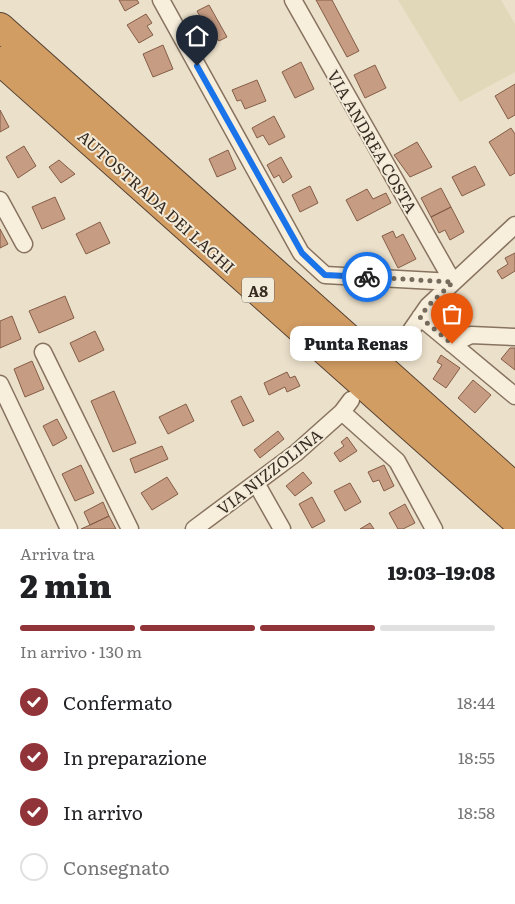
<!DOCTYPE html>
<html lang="it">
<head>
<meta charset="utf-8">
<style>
  body { margin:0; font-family:Literata,serif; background:#f2f2f2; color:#202124; height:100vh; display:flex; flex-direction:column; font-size:19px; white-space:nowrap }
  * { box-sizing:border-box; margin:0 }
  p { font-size:16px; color:#757577 }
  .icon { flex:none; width:28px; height:28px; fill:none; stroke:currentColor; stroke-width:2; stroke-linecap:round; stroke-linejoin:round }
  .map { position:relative; height:529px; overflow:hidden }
  .drawer { display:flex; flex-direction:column; background:#fff; flex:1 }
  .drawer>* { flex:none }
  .pin { position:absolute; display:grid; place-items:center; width:42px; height:42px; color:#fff; margin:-51px -21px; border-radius:50% 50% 50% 0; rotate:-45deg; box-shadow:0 0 5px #0007 }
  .pin .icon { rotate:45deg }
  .courier { position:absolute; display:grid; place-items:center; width:50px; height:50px; margin:-25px; border:4px solid #1a73e8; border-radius:50%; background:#fff; color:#222; box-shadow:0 1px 6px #0007 }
  .bubble { position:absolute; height:35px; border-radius:10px; background:#fff; box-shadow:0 2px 8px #0003; font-size:16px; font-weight:800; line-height:35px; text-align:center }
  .head em { font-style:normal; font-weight:800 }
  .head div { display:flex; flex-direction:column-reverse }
  .head { display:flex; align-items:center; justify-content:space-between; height:85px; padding:0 20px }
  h1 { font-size:32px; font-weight:800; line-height:38px }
  .bar { display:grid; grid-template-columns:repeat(4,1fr); gap:8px 5px; align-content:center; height:60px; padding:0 20px }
  .bar i { height:6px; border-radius:4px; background:#e0e0e0 }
  .bar .selected { background:#913439 }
  .bar p { grid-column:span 4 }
  ol { padding:0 20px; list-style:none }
  li { display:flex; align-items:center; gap:15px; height:55px }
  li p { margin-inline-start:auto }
  li .icon { padding:5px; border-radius:50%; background:#913439; color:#fff; stroke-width:4 }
  li:last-child { color:#757577 }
  li i { width:28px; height:28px; border:2px solid #e0e0e0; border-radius:50% }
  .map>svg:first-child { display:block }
</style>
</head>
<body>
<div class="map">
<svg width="515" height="529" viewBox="0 0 515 529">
  <rect width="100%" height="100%" fill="#ebe0ca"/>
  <path fill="#e0d8b8" d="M 398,0 L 501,0 L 515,24 L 515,72 L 460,102 Z"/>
  <path fill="#c69c83" stroke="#845d47" d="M 119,0 L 137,0 L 139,3 L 125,11 Z
    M 316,0 L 332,0 L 359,51 L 347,57 Z
    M 209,5 L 227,37 L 219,41 L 216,37 L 205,43 L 193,22 L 201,18 L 197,11 Z
    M 146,14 L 152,23 L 147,26 L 153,35 L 139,43 L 127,25 Z
    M 163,45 L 173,69 L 153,77 L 143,54 Z
    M 301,62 L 314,89 L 295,98 L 282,72 Z
    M 375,65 L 386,88 L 365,98 L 354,75 Z
    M 257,80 L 266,101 L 245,109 L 241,100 L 237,101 L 232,90 Z
    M 515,84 L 515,115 L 508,119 L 495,96 Z
    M 0,110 L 9,127 L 0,132 Z
    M 274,116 L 285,137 L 269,145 L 263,135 L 257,138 L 252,128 Z
    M 511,128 L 515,134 L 515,173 L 510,176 L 489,142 Z
    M 417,142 L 432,167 L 410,177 L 394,155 Z
    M 24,146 L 36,166 L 18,178 L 6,157 Z
    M 228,150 L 236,169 L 217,177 L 209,159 Z
    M 281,157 L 292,177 L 283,183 L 279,175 L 274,178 L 267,165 Z
    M 59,160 L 75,174 L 61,183 L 49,167 Z
    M 475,166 L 485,185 L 462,196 L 452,177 Z
    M 310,186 L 318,203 L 300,212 L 292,195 Z
    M 441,188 L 451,207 L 431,217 L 421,198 Z
    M 367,189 L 373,199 L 386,193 L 391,203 L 357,221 L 346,200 Z
    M 55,197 L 65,219 L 42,229 L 32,207 Z
    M 451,207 L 464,232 L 450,240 L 445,230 L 439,233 L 431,217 Z
    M 100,222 L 110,243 L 86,254 L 76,234 Z
    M 0,229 L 8,244 L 0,248 Z
    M 393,231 L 396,238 L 403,234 L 416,259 L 398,268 L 382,236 Z
    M 515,253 L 515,271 L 502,279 L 497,271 L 508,264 L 505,258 Z
    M 65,296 L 74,318 L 39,333 L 29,311 Z
    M 12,316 L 21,339 L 0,348 L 0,321 Z
    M 95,331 L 104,350 L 79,362 L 70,343 Z
    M 510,348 L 515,348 L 515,370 L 501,359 Z
    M 441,355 L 460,368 L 446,388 L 433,379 L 442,365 L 437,362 Z
    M 32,361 L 44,389 L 25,397 L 14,369 Z
    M 287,372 L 290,378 L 295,376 L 300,386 L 287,392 L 285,387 L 269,395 L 264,383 Z
    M 473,380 L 491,395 L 475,413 L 458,398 Z
    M 114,391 L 136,443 L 113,452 L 91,401 Z
    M 241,396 L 254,421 L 243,426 L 231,401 Z
    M 186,404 L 194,421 L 168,434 L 159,417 Z
    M 57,419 L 67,438 L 53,446 L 43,426 Z
    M 278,431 L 284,439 L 260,458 L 254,450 Z
    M 347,437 L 357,451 L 340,462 L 334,453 L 344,446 L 341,442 Z
    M 162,446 L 168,459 L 135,473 L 130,459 Z
    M 81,465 L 94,493 L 75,501 L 62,474 Z
    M 384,465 L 394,486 L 384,491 L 379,480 L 373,482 L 368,472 Z
    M 303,472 L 312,483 L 295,496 L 286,486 Z
    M 167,477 L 178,494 L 152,510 L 141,493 Z
    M 350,483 L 361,502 L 345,511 L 334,491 Z
    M 312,497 L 325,521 L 312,528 L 299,504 Z
    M 103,502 L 109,516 L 90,525 L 84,512 Z
    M 405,504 L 415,523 L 403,529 L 398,529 L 389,513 Z
    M 109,516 L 116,529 L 81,529 L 90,525 Z
    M 370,523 L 374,529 L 360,529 Z"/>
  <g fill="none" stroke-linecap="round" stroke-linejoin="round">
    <path stroke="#c7bca8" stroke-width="16" stroke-dasharray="16 8" stroke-linecap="butt" d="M 376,373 L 401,345"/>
    <g stroke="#87735f" stroke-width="19">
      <path id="minor" d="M 161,0 L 301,253 L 325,275 L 453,282
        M 293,0 L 453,282
        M 0,200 L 24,244
        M 420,317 L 515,396
        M 452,344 L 471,335 L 515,337
        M 401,345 L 428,306 L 515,225
        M 43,352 L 130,529
        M 0,384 L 69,529
        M 342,412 L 397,461 L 434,529
        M 256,483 L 282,529
        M 194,529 L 296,453 L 342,412 L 351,400"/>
    </g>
    <g stroke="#554133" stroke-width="30">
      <path id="motorway" d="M 0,27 L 515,487
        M 0,61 L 515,520"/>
    </g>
    <use href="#minor" stroke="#f7eedc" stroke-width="16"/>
    <use href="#motorway" stroke="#d29d63" stroke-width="28"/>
  </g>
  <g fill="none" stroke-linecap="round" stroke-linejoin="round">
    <path stroke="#776b5d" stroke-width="5" stroke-dasharray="0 9" d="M 367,277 L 453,282 L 428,306 L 420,317 L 452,344"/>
    <path stroke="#1a73e8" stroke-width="6" d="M 197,66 L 302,253 L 325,275 L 367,277"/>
  </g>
  <g text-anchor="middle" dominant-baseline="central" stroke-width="4" stroke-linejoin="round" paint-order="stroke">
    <rect fill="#f3ebd9" stroke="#706559" stroke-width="1" x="242" y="277.5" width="32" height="25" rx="4"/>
    <g font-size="15" font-weight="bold" fill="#382c22">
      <text x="258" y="290">A8</text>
    </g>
    <g font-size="16" fill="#382c22" stroke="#f3ebd9">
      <text transform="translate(373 141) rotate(60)">VIA ANDREA COSTA</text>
      <text transform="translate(157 201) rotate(42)">AUTOSTRADA DEI LAGHI</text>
      <text transform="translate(269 471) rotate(-38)">VIA NIZZOLINA</text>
    </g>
  </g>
</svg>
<div class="pin" style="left:452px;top:344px;background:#ea580c"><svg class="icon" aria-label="bag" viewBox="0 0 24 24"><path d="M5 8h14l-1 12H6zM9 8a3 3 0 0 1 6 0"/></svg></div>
<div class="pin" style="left:197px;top:66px;background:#1f2937"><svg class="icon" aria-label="home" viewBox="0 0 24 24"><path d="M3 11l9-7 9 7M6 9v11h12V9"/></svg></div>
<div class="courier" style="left:367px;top:277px"><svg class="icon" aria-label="bike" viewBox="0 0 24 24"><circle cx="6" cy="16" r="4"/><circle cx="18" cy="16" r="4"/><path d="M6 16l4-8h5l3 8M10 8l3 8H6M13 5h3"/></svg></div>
<div class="bubble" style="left:290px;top:326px;width:132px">Punta Renas</div>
</div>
<section class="drawer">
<div class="head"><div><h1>2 min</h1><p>Arriva tra</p></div><em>19:03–19:08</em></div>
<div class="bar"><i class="selected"></i><i class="selected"></i><i class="selected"></i><i></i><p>In arrivo · 130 m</p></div>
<ol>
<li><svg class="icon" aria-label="check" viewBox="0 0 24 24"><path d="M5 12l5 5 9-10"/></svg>Confermato<p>18:44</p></li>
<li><svg class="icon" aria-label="check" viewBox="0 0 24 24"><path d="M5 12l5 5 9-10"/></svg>In preparazione<p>18:55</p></li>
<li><svg class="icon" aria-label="check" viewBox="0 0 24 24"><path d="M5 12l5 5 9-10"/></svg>In arrivo<p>18:58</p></li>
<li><i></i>Consegnato</li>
</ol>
</section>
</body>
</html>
